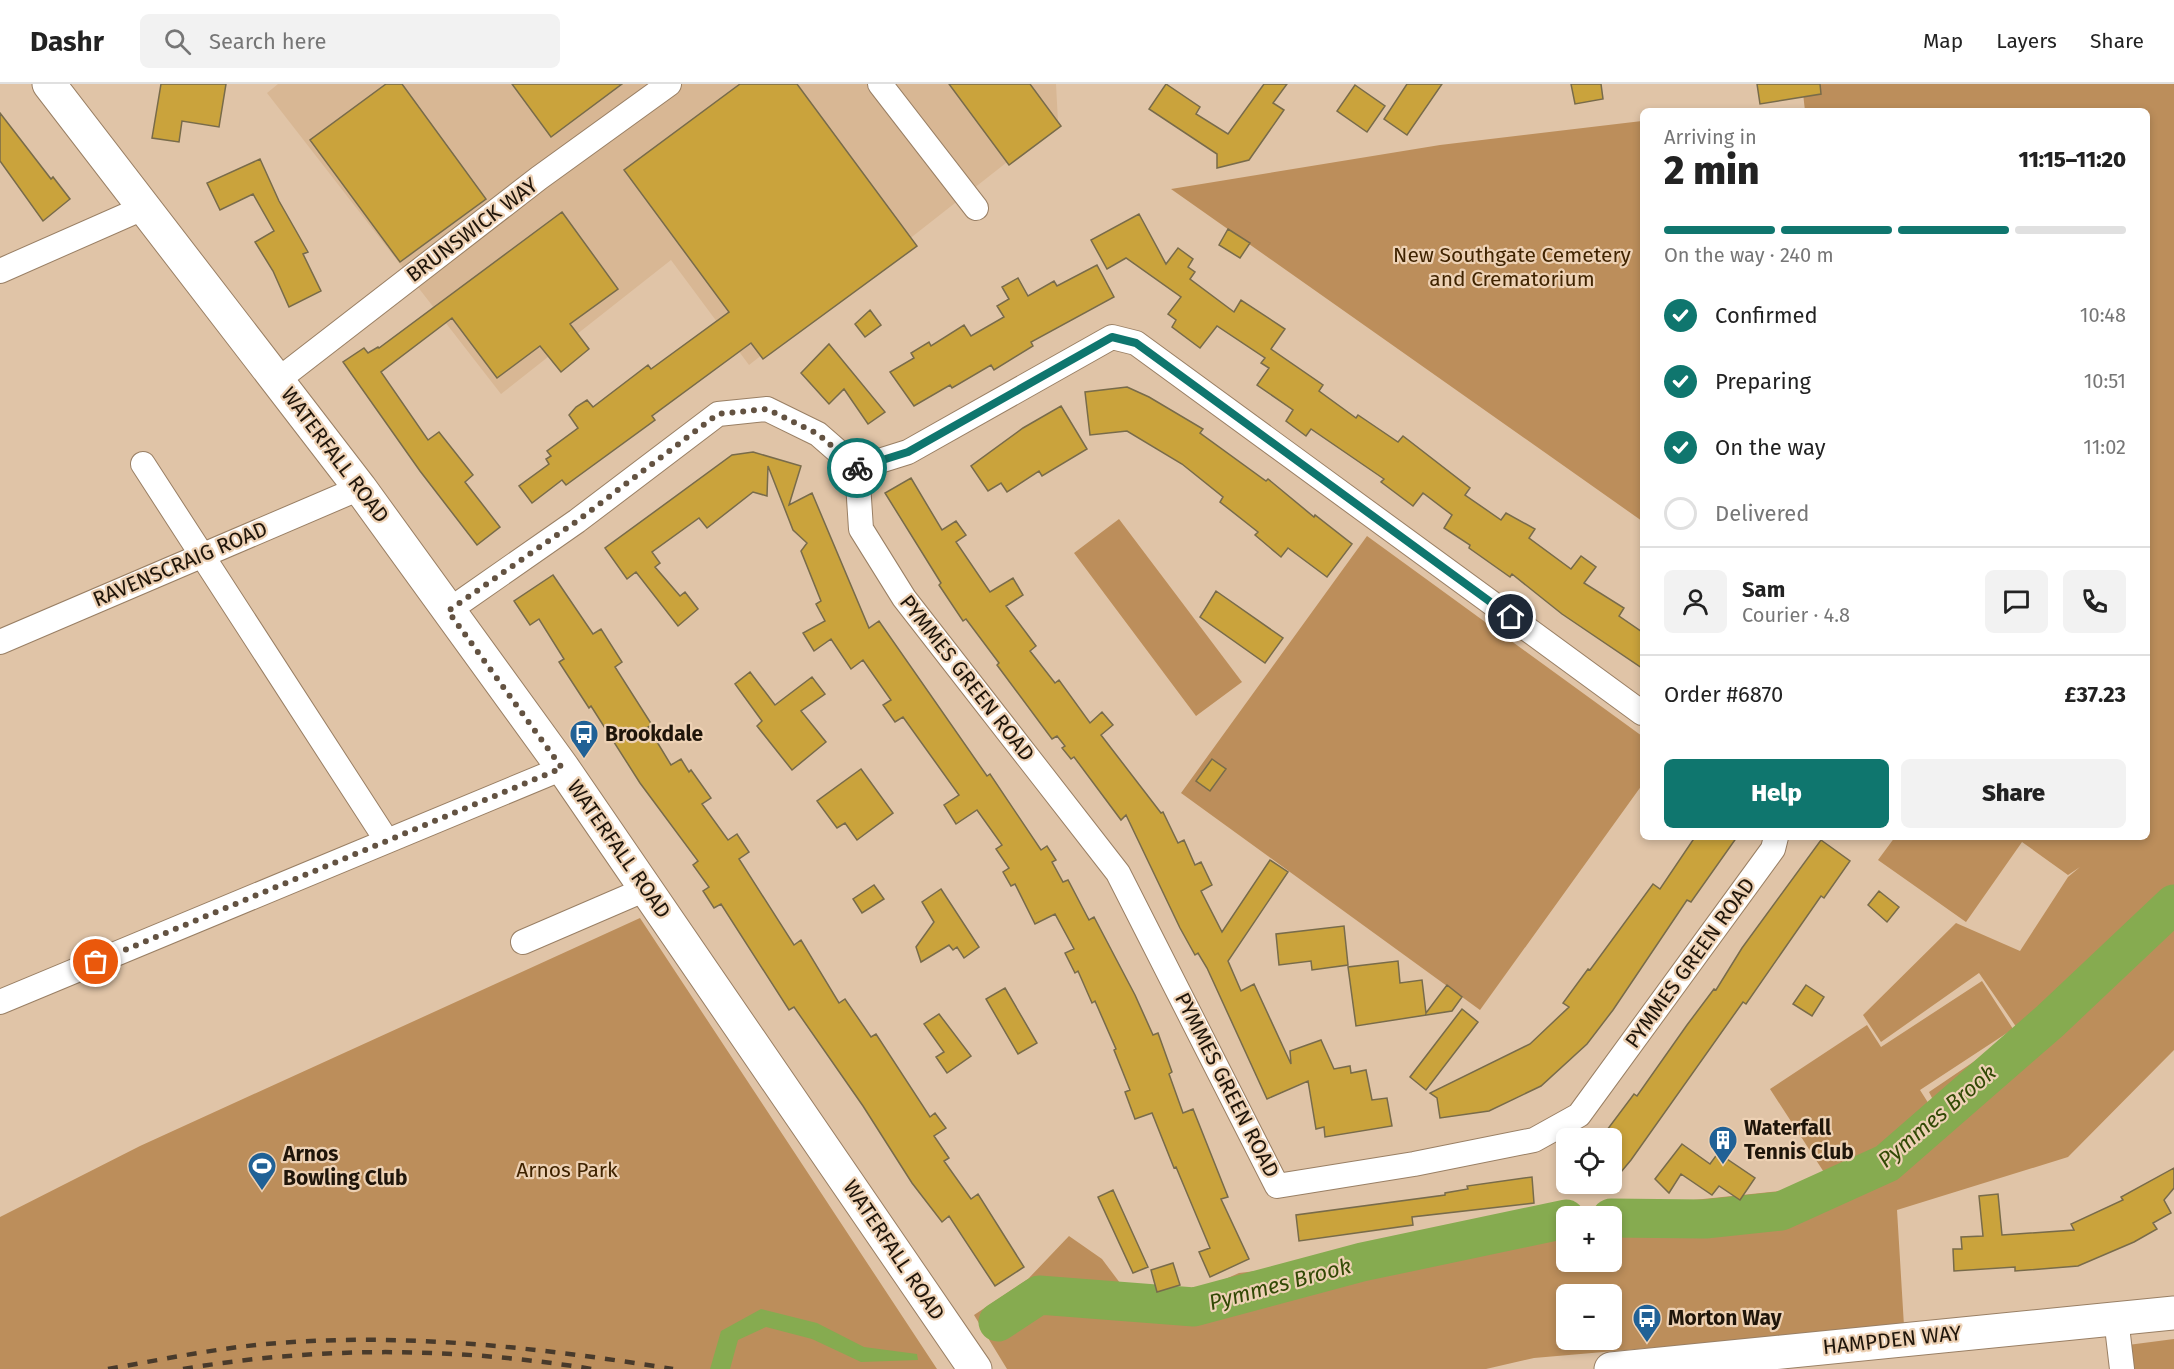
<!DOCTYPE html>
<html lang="en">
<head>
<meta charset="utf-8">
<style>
  body { margin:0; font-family:"Fira Sans",sans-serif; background:#f2f2f2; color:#222; height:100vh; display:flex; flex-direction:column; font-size:22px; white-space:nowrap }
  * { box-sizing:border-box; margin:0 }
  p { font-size:20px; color:#767676 }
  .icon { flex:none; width:33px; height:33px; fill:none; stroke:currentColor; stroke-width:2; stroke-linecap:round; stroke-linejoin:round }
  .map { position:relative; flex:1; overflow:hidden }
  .side { position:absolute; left:1640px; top:24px; width:510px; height:732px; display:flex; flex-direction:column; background:#fff; border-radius:9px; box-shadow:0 3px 9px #0003 }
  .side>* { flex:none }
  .tools { position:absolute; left:1556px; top:1044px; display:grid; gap:12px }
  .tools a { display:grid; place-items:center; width:66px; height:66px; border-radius:9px; background:#fff; box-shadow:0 3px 9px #0003; font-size:30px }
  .pin { position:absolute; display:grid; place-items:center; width:51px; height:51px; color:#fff; margin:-26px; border:3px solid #fff; border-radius:50%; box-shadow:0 2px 6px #0007 }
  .courier { position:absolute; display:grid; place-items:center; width:60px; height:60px; margin:-30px; border:4px solid #0f766e; border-radius:50%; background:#fff; color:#222; box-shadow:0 2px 8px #0007 }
  .overview em { font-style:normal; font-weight:800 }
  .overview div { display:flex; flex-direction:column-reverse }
  .overview { display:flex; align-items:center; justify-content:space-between; height:102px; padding:0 24px }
  h1 { font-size:39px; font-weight:800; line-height:45px }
  .bar { display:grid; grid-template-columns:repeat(4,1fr); gap:9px 6px; align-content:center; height:72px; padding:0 24px }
  .bar i { height:8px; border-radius:4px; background:#e0e0e0 }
  .bar .active { background:#0f766e }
  .bar p { grid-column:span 4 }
  .line { display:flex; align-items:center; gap:15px; padding:0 24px; border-top:2px solid #e0e0e0 }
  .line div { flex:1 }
  .round { display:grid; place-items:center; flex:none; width:63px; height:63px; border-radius:9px; background:#f2f2f2 }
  ol { padding:0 24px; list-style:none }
  li { display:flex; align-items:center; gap:18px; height:66px }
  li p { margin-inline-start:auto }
  li .icon { padding:6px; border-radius:50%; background:#0f766e; color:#fff; stroke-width:4 }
  li:last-child { color:#767676 }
  li i { width:33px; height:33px; border:3px solid #e0e0e0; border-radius:50% }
  .primary-button { display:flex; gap:12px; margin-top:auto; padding:12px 24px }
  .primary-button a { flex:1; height:69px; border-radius:9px; background:#0f766e; color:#fff; font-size:24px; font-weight:800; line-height:69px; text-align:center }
  .primary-button a+a { background:#f2f2f2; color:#222 }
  header { display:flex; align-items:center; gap:36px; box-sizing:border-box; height:84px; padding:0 30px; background:#fff; border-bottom:2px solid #e0e0e0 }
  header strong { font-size:28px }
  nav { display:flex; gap:33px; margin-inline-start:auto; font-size:21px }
  .search { width:420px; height:54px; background:#f2f2f2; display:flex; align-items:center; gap:15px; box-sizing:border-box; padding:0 21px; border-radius:9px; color:#767676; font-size:22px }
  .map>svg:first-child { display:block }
</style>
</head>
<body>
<header>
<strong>Dashr</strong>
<div class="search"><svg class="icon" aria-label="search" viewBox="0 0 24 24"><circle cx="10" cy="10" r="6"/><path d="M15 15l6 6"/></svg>Search here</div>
<nav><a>Map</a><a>Layers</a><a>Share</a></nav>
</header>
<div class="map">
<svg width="2174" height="1285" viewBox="0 0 2174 1285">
  <rect width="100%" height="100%" fill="#e0c4a7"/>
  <path fill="#d8b794" d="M 278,0 L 1056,0 L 1058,38 L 749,281 L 671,176 L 501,310 L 267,9 Z"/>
  <path fill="#bc8e5b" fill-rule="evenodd" d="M 1802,0 L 2174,0 L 2174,966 L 2068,1073 L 1897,1126 L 1904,1242 L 1534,1274 L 1486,1285 L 1007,1285 L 974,1231 L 1028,1195 L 1069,1152 L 1102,1175 L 1144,1231 L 1239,1189 L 1315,1180 L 1588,1127 L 1828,1102 L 1941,1032 L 1929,1008 L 2019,947 L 1979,889 L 1881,958 L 1863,931 L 1956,839 L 2020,867 L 2068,793 L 2080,783 L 2068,791 L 2022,758 L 1966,838 L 1878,776 L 1895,753 L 2146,753 L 2146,27 L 1805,27 ZM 1566,1132 L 1611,1132 L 1611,1178 L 1566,1178 ZM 1566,1210 L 1611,1210 L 1611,1256 L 1566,1256 Z
    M 1642,37 L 1642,437 L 1171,105 L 1440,61 Z
    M 1119,435 L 1242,598 L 1196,632 L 1074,469 Z
    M 1367,452 L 1642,652 L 1642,701 L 1480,926 L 1181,709 Z
    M 640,834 L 937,1285 L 0,1285 L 0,1133 L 140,1062 Z
    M 1982,897 L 2013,945 L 1920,1006 L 1934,1028 L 1829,1096 L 1770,1005 L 1867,941 L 1881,963 Z
    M 2174,1255 L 2174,1285 L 2134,1285 L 2128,1261 Z"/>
  <path fill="#86ab50" d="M 761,1225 L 817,1239 L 864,1263 L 917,1270 L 918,1276 L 861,1278 L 812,1255 L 766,1243 L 738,1256 L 730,1285 L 710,1285 L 721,1247 Z"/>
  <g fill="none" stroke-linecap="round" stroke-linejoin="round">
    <path stroke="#86ab50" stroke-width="39" d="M 1611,1134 L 1705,1135 L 1781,1127 L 1887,1079 L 2050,937 L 2174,820
      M 998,1238 L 1039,1211 L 1194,1223 L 1362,1178 L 1566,1135"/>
  </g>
  <path fill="#caa33c" stroke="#786b4a" stroke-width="1.5" d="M 161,0 L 226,0 L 219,43 L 182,37 L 179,58 L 152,54 Z
    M 386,0 L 402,0 L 486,115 L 400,178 L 310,56 Z
    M 512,0 L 622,0 L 551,53 Z
    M 740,0 L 797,0 L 917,162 L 763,275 L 751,259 L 652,332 L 655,336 L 566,401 L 562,396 L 532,419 L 519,402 L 549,380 L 546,375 L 551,372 L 547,367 L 578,344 L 569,331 L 576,323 L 587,316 L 593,323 L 648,281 L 651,285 L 729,228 L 624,86 Z
    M 949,0 L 1030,0 L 1061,42 L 1009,81 Z
    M 1166,0 L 1200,23 L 1196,30 L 1228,50 L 1264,0 L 1287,0 L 1273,19 L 1284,26 L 1249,76 L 1217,84 L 1217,70 L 1149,25 Z
    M 1407,0 L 1442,0 L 1407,51 L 1384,35 Z
    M 1571,0 L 1601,0 L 1603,15 L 1575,20 Z
    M 1757,0 L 1820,0 L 1821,10 L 1760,20 Z
    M 1355,1 L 1385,22 L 1367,48 L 1337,27 Z
    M 0,29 L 51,95 L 53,93 L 70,115 L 43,137 L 0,77 Z
    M 260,75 L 279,117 L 308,168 L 303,170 L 321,207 L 289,223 L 273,187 L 255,158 L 274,147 L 253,110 L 220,126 L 207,99 Z
    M 562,128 L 618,205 L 570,240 L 589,265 L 561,288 L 540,262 L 497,294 L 452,234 L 381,288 L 428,356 L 439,348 L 473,391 L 465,398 L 500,443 L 477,461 L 420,387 L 343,278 L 364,264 L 368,269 L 378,263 L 379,264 Z
    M 1139,130 L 1166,180 L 1178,164 L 1193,175 L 1188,183 L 1195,188 L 1190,195 L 1234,228 L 1241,216 L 1285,245 L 1271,265 L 1323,301 L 1319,307 L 1356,334 L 1358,331 L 1398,358 L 1403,352 L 1470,404 L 1465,411 L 1501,436 L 1506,429 L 1535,445 L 1529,454 L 1571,485 L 1581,472 L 1596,483 L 1584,499 L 1624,524 L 1619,532 L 1642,548 L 1642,584 L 1562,530 L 1512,490 L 1510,493 L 1469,464 L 1470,461 L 1444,444 L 1452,431 L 1423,409 L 1413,422 L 1381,398 L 1384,395 L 1311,345 L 1306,352 L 1286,337 L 1293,326 L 1257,301 L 1269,284 L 1261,279 L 1265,274 L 1217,242 L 1200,264 L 1172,243 L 1176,236 L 1168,230 L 1181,213 L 1126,174 L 1107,185 L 1091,156 Z
    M 1228,145 L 1250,159 L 1240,174 L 1219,161 Z
    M 1097,181 L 1114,213 L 1031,258 L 1033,262 L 994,286 L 991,281 L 952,304 L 950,301 L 914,322 L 890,288 L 914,274 L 911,269 L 929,258 L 931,262 L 964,241 L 971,252 L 1004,233 L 997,222 L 1009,215 L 1002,203 L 1018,194 L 1028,212 L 1054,197 L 1057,202 Z
    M 870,226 L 881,241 L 865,253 L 855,240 Z
    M 829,260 L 885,328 L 868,340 L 844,305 L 829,320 L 801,289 Z
    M 1127,303 L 1149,313 L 1203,345 L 1200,349 L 1266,397 L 1268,395 L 1314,433 L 1315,431 L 1352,460 L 1327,493 L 1288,464 L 1281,473 L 1255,451 L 1258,448 L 1220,418 L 1223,413 L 1182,380 L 1127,347 L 1090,351 L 1085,308 Z
    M 1061,322 L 1087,365 L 1042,392 L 1039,387 L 1007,408 L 1001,399 L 988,407 L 971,382 L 1023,344 Z
    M 753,368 L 801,382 L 789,421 L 812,409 L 869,544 L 879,537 L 987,692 L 990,690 L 1041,766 L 1047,762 L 1056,776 L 1052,778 L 1063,798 L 1068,796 L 1089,836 L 1094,833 L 1135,911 L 1153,951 L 1158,949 L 1172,988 L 1169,990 L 1183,1029 L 1193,1025 L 1228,1113 L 1221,1115 L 1249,1175 L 1210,1193 L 1199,1168 L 1210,1164 L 1176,1083 L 1174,1084 L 1152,1029 L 1135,1035 L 1125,1008 L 1130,1006 L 1114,966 L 1116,965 L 1095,917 L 1092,919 L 1078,887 L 1075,889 L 1065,869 L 1074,865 L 1055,830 L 1035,840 L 1015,800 L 1011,802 L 1003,788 L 1009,784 L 996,765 L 1002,761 L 977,726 L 956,740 L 944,721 L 959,711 L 903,633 L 895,638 L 883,621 L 891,616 L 863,576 L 851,585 L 831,555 L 814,567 L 803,549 L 825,537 L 816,520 L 821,517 L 801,467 L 807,459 L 793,446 L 768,382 L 767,412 L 753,408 L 707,444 L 699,434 L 652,468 L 660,479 L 655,483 L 680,512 L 685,508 L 698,525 L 678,542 L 636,488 L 627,495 L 605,464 L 732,371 Z
    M 911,394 L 942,446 L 956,437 L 966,451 L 956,458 L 990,508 L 1013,494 L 1023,511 L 1006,522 L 1036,562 L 1030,567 L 1055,599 L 1059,596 L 1090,639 L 1102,628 L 1113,641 L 1101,651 L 1161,729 L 1163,728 L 1178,759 L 1184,756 L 1195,781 L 1201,778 L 1212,801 L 1201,807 L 1222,848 L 1270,776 L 1288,788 L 1228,877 L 1241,907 L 1254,900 L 1291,980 L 1290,967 L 1321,956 L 1334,985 L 1350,982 L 1351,989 L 1366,986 L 1372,1016 L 1387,1014 L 1392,1042 L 1325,1053 L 1324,1043 L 1316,1045 L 1308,997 L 1267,1015 L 1207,884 L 1198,869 L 1195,871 L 1180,844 L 1126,731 L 1121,736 L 1074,673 L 1071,675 L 1062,664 L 1065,662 L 1057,652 L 1052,655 L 997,581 L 999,579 L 966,535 L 963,537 L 939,501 L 941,499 L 885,409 Z
    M 553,491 L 593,550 L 601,545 L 622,578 L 615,583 L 652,641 L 648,643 L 671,681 L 681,675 L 689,688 L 691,686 L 711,714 L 702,720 L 728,756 L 737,750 L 749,768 L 739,775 L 794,861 L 801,856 L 839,919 L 845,915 L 871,953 L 876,950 L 930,1033 L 935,1029 L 946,1044 L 934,1052 L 949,1074 L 944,1077 L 971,1115 L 978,1110 L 1024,1183 L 995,1202 L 949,1132 L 942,1138 L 912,1099 L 863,1022 L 794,923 L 789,926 L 721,820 L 714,824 L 703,807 L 709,803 L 693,781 L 698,777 L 640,699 L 591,622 L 589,624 L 559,578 L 564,575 L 539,535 L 530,541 L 514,517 Z
    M 1216,507 L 1283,554 L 1265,579 L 1200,533 Z
    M 750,588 L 775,621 L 812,593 L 825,610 L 801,627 L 826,658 L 792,686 L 757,642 L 762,637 L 735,600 Z
    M 1212,675 L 1226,685 L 1210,707 L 1196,697 Z
    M 861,685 L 893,729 L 857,756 L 845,739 L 837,744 L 817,717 Z
    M 1695,753 L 1737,753 L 1691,818 L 1687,816 L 1613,926 L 1587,960 L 1541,1002 L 1489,1027 L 1440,1034 L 1437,1014 L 1430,1009 L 1530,960 L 1569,923 L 1563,919 L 1588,885 L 1590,886 L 1653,800 L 1660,805 Z
    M 1821,756 L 1850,777 L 1824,814 L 1821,812 L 1746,920 L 1743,918 L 1631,1076 L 1611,1100 L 1611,1054 L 1601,1054 L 1634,1010 L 1637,1012 L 1687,941 L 1714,905 L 1716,906 L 1742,864 Z
    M 874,801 L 884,815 L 862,829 L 853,815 Z
    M 941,805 L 979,863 L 964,874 L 957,863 L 953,866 L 949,861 L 921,878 L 916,863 L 934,838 L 922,818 Z
    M 1879,807 L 1899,823 L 1887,838 L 1868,821 Z
    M 1344,842 L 1348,881 L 1312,886 L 1311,877 L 1279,881 L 1276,850 Z
    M 1398,877 L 1400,899 L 1422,896 L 1426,929 L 1447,901 L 1462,913 L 1452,927 L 1356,942 L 1348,883 Z
    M 1806,901 L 1824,913 L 1812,932 L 1793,920 Z
    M 1005,904 L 1037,959 L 1018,970 L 986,915 Z
    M 1462,925 L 1478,938 L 1426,1006 L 1410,993 Z
    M 939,930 L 971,972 L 947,989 L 936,973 L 944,968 L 924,940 Z
    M 1682,1060 L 1710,1080 L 1718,1069 L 1755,1094 L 1740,1116 L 1719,1102 L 1712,1111 L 1681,1090 L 1669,1109 L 1655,1095 Z
    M 2174,1084 L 2174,1104 L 2164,1116 L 2171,1129 L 2153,1139 L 2157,1145 L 2134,1158 L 2078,1182 L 2015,1187 L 2015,1183 L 1954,1187 L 1953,1165 L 1962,1165 L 1961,1153 L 1983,1152 L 1979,1112 L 1998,1110 L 2002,1151 L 2074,1146 L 2071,1140 L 2123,1116 L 2121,1113 Z
    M 1532,1093 L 1534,1119 L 1412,1133 L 1413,1141 L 1299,1157 L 1296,1131 L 1445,1111 L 1445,1109 L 1468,1105 L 1467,1102 Z
    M 1113,1106 L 1148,1183 L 1133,1189 L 1098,1113 Z
    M 1173,1179 L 1180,1201 L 1157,1208 L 1151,1186 Z"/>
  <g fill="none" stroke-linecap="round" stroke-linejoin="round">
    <g stroke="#997f64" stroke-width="26">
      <path id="street" d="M 880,0 L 976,124
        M 0,187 L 143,124
        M 278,296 L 539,94 L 669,0
        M 143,380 L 387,757
        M 857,384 L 861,445 L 904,514 L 1118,789 L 1277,1102 L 1414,1080 L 1534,1056 L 1579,1031 L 1773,765 L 1776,753
        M 448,527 L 577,437 L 718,330 L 767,325 L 818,350 L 857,384 L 908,368 L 1112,253 L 1136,259 L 1642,629
        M 0,558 L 360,404
        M 523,858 L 646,805
        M 0,918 L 563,684
        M 2116,1234 L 2122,1285"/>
    </g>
    <g stroke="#997f64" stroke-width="35">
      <path id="secondary" d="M 1611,1285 L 2174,1229"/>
    </g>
    <g stroke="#997f64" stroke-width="35">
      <path id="primary" d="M 49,0 L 360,404 L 563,684 L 975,1285"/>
    </g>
    <use href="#street" stroke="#fff" stroke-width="24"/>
    <use href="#secondary" stroke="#fff" stroke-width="33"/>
    <use href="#primary" stroke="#fff" stroke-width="33"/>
    <path stroke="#483a2b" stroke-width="4.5" stroke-dasharray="10 10" stroke-linecap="butt" d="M 108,1285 C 165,1275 222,1263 279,1259 C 412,1249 542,1264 673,1285
      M 183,1285 C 319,1262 456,1263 592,1285"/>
  </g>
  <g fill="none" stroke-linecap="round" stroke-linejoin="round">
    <path stroke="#635241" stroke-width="6" stroke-dasharray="0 10.8" d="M 96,878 L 562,684 L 448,527 L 577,437 L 718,330 L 767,325 L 818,350 L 857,384"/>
    <path stroke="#0f766e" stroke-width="8" d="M 857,384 L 908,368 L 1112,253 L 1136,259 L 1511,533"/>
  </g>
  <defs>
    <g id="bus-pin" transform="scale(1.5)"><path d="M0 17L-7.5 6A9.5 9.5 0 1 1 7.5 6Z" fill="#206196" stroke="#edd1b4"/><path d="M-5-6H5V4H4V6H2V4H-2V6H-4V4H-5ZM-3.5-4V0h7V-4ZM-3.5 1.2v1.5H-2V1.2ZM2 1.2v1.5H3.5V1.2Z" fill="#fff"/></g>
    <g id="building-pin" transform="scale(1.5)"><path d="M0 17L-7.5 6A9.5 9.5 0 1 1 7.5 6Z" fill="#206196" stroke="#edd1b4"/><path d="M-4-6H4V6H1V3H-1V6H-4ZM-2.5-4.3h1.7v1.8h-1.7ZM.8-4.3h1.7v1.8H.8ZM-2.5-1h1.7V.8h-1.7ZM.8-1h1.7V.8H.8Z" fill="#fff"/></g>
    <g id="stadium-pin" transform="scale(1.5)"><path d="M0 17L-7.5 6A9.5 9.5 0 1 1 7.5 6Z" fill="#206196" stroke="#edd1b4"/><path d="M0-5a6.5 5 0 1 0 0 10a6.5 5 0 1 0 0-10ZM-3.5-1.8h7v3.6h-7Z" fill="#fff"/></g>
  </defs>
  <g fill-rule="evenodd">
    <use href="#bus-pin" x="584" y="650"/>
    <use href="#building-pin" x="1723" y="1056"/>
    <use href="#stadium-pin" x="262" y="1082"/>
    <use href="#bus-pin" x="1647" y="1234"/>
  </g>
  <g text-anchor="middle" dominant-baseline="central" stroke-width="4.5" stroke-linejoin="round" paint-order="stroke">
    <g font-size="21" fill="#1f150a" stroke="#edd1b4">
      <text transform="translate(472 146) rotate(-37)">BRUNSWICK WAY</text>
      <text transform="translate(335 371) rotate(53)">WATERFALL ROAD</text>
      <text transform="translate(180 480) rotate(-23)">RAVENSCRAIG ROAD</text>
      <text transform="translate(967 594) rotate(52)">PYMMES GREEN ROAD</text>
      <text transform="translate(619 765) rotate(55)">WATERFALL ROAD</text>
      <text transform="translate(1690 879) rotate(-54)">PYMMES GREEN ROAD</text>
      <text transform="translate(1227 1001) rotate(63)">PYMMES GREEN ROAD</text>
      <text transform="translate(894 1166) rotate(56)">WATERFALL ROAD</text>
      <text transform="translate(1892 1256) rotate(-6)">HAMPDEN WAY</text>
    </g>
    <g font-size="21" fill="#3f2300" stroke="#edd1b4">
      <text x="1512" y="171">New Southgate Cemetery<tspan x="1512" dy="24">and Crematorium</tspan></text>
      <text x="567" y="1086">Arnos Park</text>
    </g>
    <g font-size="21" font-weight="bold" fill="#1f150a" stroke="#edd1b4" text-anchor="start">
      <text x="605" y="650">Brookdale</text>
      <text x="1744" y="1044">Waterfall<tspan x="1744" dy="24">Tennis Club</tspan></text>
      <text x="283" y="1070">Arnos<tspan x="283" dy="24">Bowling Club</tspan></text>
      <text x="1668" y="1234">Morton Way</text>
    </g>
    <g font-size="22" font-style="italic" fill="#324905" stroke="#edd1b4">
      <text transform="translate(1937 1032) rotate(-40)">Pymmes Brook</text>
      <text transform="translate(1280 1200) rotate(-15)">Pymmes Brook</text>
    </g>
  </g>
</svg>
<div class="tools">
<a><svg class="icon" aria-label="locate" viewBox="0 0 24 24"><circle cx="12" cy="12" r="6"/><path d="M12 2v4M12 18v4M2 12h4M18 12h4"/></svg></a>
<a>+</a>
<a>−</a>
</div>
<div class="pin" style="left:96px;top:878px;background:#ea580c"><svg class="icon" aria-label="bag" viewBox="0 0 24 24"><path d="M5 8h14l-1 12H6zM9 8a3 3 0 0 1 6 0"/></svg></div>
<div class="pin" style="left:1511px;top:533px;background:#1f2937"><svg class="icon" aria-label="home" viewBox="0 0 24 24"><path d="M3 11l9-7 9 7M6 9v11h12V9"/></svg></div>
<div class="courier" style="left:857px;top:384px"><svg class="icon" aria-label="bike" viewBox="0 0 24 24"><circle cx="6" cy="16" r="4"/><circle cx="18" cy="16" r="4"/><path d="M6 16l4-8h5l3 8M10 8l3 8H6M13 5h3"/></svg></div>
<section class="side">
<div class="overview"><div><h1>2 min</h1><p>Arriving in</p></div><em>11:15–11:20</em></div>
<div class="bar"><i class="active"></i><i class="active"></i><i class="active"></i><i></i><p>On the way · 240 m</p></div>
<ol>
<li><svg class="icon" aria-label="check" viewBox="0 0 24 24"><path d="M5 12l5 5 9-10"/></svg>Confirmed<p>10:48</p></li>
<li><svg class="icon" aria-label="check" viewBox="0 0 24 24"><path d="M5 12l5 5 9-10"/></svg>Preparing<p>10:51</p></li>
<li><svg class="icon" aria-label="check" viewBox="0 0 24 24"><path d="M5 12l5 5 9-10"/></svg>On the way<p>11:02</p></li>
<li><i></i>Delivered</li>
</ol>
<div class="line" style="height:108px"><a class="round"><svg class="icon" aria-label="person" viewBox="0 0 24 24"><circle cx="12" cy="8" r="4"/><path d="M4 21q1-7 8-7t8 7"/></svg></a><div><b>Sam</b><p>Courier · 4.8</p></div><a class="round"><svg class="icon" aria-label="chat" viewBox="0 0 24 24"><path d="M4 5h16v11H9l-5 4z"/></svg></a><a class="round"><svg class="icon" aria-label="phone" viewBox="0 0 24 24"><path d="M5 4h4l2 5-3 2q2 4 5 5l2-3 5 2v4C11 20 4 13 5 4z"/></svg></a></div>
<div class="line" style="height:78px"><div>Order #6870</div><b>£37.23</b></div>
<div class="primary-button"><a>Help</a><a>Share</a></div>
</section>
</div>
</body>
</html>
